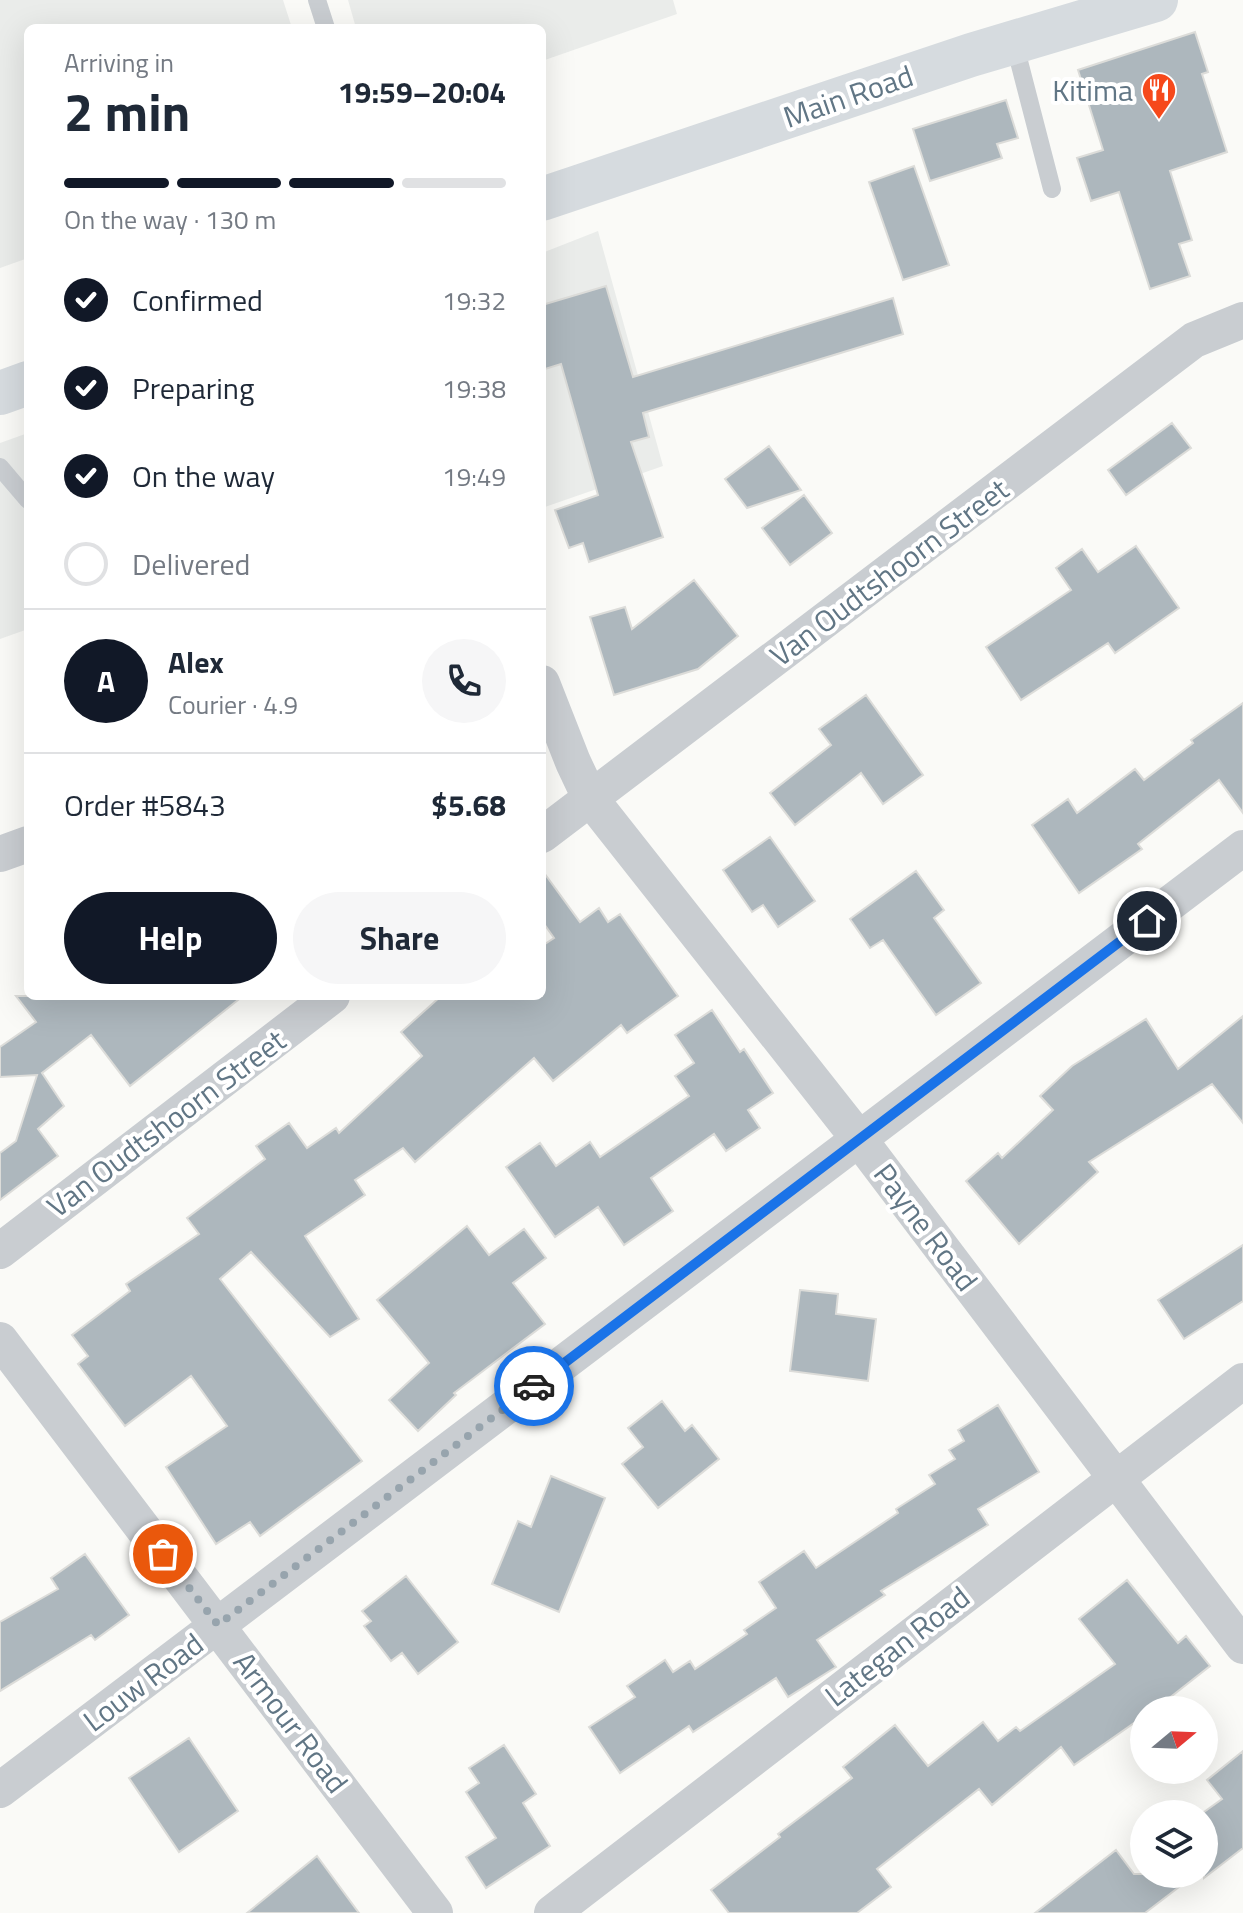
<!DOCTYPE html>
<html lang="en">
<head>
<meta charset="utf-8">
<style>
  body { margin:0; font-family:"Titillium Web",sans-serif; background:#f6f6f7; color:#1f2937; height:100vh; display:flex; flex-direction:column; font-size:30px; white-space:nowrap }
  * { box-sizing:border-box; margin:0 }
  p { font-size:26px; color:#747a83 }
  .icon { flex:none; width:44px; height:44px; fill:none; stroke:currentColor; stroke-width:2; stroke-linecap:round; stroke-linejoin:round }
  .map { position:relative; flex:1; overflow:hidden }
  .drawer { position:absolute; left:24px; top:24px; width:522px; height:976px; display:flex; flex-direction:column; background:#fff; border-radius:12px; box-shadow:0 8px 32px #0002 }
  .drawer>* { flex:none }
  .needle { width:52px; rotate:71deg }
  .buttons { position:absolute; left:1130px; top:1696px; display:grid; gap:16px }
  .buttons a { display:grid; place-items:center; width:88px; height:88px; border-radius:50%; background:#fff; box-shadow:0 8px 32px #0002; font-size:40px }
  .pin { position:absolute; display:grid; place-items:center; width:68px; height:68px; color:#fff; margin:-34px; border:4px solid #fff; border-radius:50%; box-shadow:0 2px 8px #0007 }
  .courier { position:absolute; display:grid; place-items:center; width:80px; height:80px; margin:-40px; border:6px solid #1a73e8; border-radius:50%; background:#fff; color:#222; box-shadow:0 2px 10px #0007 }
  .headline em { font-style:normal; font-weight:700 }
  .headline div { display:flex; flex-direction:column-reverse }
  .headline { display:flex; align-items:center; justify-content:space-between; height:136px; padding:0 40px }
  h1 { font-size:52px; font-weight:700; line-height:60px }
  .bar { display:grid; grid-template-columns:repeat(4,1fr); gap:12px 8px; align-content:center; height:96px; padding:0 40px }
  .bar i { height:10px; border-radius:6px; background:#e0e1e3 }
  .bar .active { background:#111827 }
  .bar p { grid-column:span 4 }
  .line { display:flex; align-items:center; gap:20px; padding:0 40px; border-top:2px solid #e0e1e3 }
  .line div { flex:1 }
  .round { display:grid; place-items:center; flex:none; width:84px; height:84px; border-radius:42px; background:#f6f6f7 }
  ol { padding:0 40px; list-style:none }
  li { display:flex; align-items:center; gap:24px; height:88px }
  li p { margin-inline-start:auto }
  li .icon { padding:8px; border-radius:50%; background:#111827; color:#fff; stroke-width:4 }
  li:last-child { color:#747a83 }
  li i { width:44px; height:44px; border:4px solid #e0e1e3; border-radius:50% }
  .cta { display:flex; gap:16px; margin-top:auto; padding:16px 40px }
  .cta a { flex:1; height:92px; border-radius:48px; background:#111827; color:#fff; font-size:32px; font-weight:700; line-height:92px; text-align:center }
  .cta a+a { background:#f6f6f7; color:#1f2937 }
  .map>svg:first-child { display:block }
</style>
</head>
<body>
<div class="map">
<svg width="1243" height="1913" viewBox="0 0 1243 1913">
  <rect width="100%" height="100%" fill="#fafaf7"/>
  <path fill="#eaecea" d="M 0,0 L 283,0 L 292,28 L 28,28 L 28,258 L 0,268 Z
    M 348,0 L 673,0 L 677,14 L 542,61 L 542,28 L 356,28 Z
    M 598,231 L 663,466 L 542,508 L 542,253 Z
    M 28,433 L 28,629 L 0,639 L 0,443 Z"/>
  <path fill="#adb7bd" stroke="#dcdcd9" stroke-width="2" d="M 1195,32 L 1208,72 L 1202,74 L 1227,152 L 1170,171 L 1192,240 L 1179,244 L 1190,276 L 1150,289 L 1119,192 L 1091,201 L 1077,158 L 1103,150 L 1078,70 Z
    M 1006,100 L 1018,138 L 997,144 L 1002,158 L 930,181 L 913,129 Z
    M 914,166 L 949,265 L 903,280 L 869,182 Z
    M 606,286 L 633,377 L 893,298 L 903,334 L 643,413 L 649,437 L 631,442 L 663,537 L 589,562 L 583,543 L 569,548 L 555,510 L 598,495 L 561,364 L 542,370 L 542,305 Z
    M 1172,423 L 1191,448 L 1126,495 L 1108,470 Z
    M 769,446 L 801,490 L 747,508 L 725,479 Z
    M 804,495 L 832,533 L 790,565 L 762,528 Z
    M 1136,546 L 1179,608 L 1115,653 L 1108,643 L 1021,700 L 986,647 L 1071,590 L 1056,568 L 1082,549 L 1098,572 Z
    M 694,580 L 738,636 L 698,669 L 614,695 L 590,617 L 625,607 L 632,629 Z
    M 866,695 L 923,775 L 883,804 L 861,773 L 795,825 L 770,793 L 831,745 L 819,729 Z
    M 1243,703 L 1243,813 L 1219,780 L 1138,844 L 1142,849 L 1079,893 L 1032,825 L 1068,799 L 1077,813 L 1135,769 L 1144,780 L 1193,743 L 1191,740 Z
    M 770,837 L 815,901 L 778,927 L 763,905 L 752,912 L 723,870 Z
    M 542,870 L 580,922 L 599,908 L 608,922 L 620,914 L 678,996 L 627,1033 L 621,1025 L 553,1081 L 534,1058 L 415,1162 L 403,1148 L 355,1180 L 365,1195 L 305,1236 L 359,1319 L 330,1337 L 251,1252 L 220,1279 L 362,1461 L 260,1536 L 250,1522 L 216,1544 L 166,1467 L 227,1426 L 191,1376 L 125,1426 L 78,1364 L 88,1356 L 72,1335 L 130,1291 L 126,1284 L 199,1234 L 187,1218 L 265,1159 L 256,1146 L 289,1123 L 307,1148 L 336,1128 L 339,1133 L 422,1056 L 401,1032 L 441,996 L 542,996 L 542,946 L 554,938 L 542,921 Z
    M 916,871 L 944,910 L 934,918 L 981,983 L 936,1015 L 883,940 L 870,948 L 850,919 Z
    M 16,996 L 243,996 L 130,1086 L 91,1035 L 42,1073 L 64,1106 L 38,1129 L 58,1156 L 0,1200 L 0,1153 L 16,1141 L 37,1075 L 0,1077 L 0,1047 L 36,1022 Z
    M 712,1010 L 740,1052 L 744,1049 L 773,1093 L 748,1110 L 760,1128 L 726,1151 L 714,1134 L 651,1178 L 673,1211 L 624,1245 L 598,1207 L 555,1237 L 506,1167 L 540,1143 L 556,1166 L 590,1142 L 600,1157 L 689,1096 L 675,1076 L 694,1063 L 675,1035 Z
    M 1243,1016 L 1243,1123 L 1212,1084 L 1089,1162 L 1098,1172 L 1019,1244 L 966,1181 L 998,1153 L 1002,1158 L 1053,1110 L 1040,1096 L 1072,1066 L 1146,1019 L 1178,1069 Z
    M 467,1226 L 489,1255 L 524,1229 L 546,1258 L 513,1283 L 545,1324 L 454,1393 L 456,1395 L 418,1431 L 389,1400 L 429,1363 L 377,1300 Z
    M 1243,1245 L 1243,1301 L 1184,1339 L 1158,1300 Z
    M 800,1290 L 838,1294 L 836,1314 L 876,1319 L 868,1381 L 790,1371 Z
    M 662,1401 L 685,1431 L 692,1425 L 719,1459 L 658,1508 L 622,1464 L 643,1447 L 628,1428 Z
    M 998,1405 L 1039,1472 L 978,1509 L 988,1525 L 881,1591 L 885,1595 L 817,1640 L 836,1667 L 788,1697 L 776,1678 L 693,1732 L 689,1726 L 620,1773 L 589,1727 L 635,1697 L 627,1686 L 665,1660 L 673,1672 L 690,1661 L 695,1669 L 747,1634 L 744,1630 L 776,1608 L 759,1582 L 804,1551 L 816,1568 L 898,1513 L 896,1509 L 935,1484 L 929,1475 L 955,1459 L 949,1450 L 964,1441 L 958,1430 Z
    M 551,1476 L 605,1498 L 559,1612 L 492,1584 L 518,1521 L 531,1527 Z
    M 85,1554 L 129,1615 L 95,1640 L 91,1635 L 0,1691 L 0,1622 L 58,1589 L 51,1578 Z
    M 406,1576 L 458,1642 L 418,1674 L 402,1653 L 391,1661 L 364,1626 L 371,1621 L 362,1611 Z
    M 1127,1580 L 1178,1643 L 1186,1636 L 1210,1666 L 1154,1710 L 1144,1710 L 1144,1716 L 1074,1765 L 1061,1747 L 992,1805 L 979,1789 L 877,1869 L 891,1887 L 857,1913 L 729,1913 L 711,1890 L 780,1837 L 778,1834 L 852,1778 L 843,1767 L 895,1725 L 928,1766 L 983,1722 L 998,1741 L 1016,1727 L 1020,1731 L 1115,1664 L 1079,1619 Z
    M 189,1738 L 238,1811 L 179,1852 L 129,1778 Z
    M 504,1745 L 536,1794 L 523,1803 L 550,1846 L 486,1888 L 466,1857 L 496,1838 L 466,1792 L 479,1783 L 469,1768 Z
    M 1243,1751 L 1243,1848 L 1204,1878 L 1204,1812 L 1222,1799 L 1207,1780 Z
    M 1116,1850 L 1134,1874 L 1196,1874 L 1145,1913 L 1035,1913 Z
    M 317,1856 L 359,1913 L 247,1913 Z"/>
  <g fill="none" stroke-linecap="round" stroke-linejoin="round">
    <path stroke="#c9cdd1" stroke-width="18" d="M 317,0 L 326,28
      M 1014,42 L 1052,189
      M 0,467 L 28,500"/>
    <path stroke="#c9cdd1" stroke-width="36" d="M 542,683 L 573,762 L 590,798 L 859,1139 L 1243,1646
      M 542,835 L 1194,340 L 1243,320
      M 0,854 L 28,844
      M 0,1251 L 332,996
      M 0,1340 L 435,1913
      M 0,1790 L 1243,848
      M 552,1913 L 1243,1381"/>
    <path stroke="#d6dbdf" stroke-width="44" d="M 542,199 L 971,55 L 1156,0
      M 0,393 L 28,383"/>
  </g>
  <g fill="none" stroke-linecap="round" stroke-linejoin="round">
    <path stroke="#97a4ad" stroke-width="8" stroke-dasharray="0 14.4" d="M 163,1554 L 218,1625 L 534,1386"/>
    <path stroke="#1a73e8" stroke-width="10" d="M 534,1386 L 1147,921"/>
  </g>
  <defs>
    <g id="restaurant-pin" transform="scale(1.8)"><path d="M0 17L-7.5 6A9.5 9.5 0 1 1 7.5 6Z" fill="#f6491b" stroke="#fff"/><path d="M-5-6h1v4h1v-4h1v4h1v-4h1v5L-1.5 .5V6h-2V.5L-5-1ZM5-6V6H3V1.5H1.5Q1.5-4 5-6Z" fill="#fff"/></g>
  </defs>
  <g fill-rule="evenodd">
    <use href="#restaurant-pin" x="1159" y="90"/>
  </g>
  <g text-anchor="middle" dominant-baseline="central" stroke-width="8" stroke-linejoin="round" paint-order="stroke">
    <g font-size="30" fill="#617685" stroke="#fff" text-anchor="end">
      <text x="1133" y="90">Kitima</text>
    </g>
    <g font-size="30" fill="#617685" stroke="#fff">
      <text transform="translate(848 96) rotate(-19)">Main Road</text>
      <text transform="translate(889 572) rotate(-37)">Van Oudtshoorn Street</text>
      <text transform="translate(166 1123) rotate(-37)">Van Oudtshoorn Street</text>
      <text transform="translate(926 1227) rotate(53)">Payne Road</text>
      <text transform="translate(897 1646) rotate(-38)">Lategan Road</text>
      <text transform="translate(143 1682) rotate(-37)">Louw Road</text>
      <text transform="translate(291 1722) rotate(53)">Armour Road</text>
    </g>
  </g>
</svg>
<div class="buttons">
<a><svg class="needle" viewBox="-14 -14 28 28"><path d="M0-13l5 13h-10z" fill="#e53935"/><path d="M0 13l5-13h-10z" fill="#747a83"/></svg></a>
<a><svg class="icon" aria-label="layers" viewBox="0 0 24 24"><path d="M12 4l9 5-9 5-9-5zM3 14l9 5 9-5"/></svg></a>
</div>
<div class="pin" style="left:163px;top:1554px;background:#ea580c"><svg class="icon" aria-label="bag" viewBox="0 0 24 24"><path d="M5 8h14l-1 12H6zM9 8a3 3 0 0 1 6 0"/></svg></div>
<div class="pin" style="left:1147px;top:921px;background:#1f2937"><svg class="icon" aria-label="home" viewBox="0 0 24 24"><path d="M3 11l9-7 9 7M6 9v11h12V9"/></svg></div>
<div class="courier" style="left:534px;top:1386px"><svg class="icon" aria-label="car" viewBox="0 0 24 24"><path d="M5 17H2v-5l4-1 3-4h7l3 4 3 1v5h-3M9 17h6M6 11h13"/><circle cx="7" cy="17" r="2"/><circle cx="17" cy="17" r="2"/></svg></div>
<section class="drawer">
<div class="headline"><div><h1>2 min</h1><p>Arriving in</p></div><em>19:59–20:04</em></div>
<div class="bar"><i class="active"></i><i class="active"></i><i class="active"></i><i></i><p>On the way · 130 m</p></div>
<ol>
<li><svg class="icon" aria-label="check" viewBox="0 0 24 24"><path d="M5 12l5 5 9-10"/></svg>Confirmed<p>19:32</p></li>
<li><svg class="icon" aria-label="check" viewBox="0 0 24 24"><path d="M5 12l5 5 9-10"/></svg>Preparing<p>19:38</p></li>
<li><svg class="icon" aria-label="check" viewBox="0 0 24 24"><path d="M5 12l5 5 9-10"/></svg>On the way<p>19:49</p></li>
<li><i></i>Delivered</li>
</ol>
<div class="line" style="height:144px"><b class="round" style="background:#111827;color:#fff">A</b><div><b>Alex</b><p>Courier · 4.9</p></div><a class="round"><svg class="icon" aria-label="phone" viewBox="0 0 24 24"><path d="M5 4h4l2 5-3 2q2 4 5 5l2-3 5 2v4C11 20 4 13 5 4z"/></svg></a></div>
<div class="line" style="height:104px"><div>Order #5843</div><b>$5.68</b></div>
<div class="cta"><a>Help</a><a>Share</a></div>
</section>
</div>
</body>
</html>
